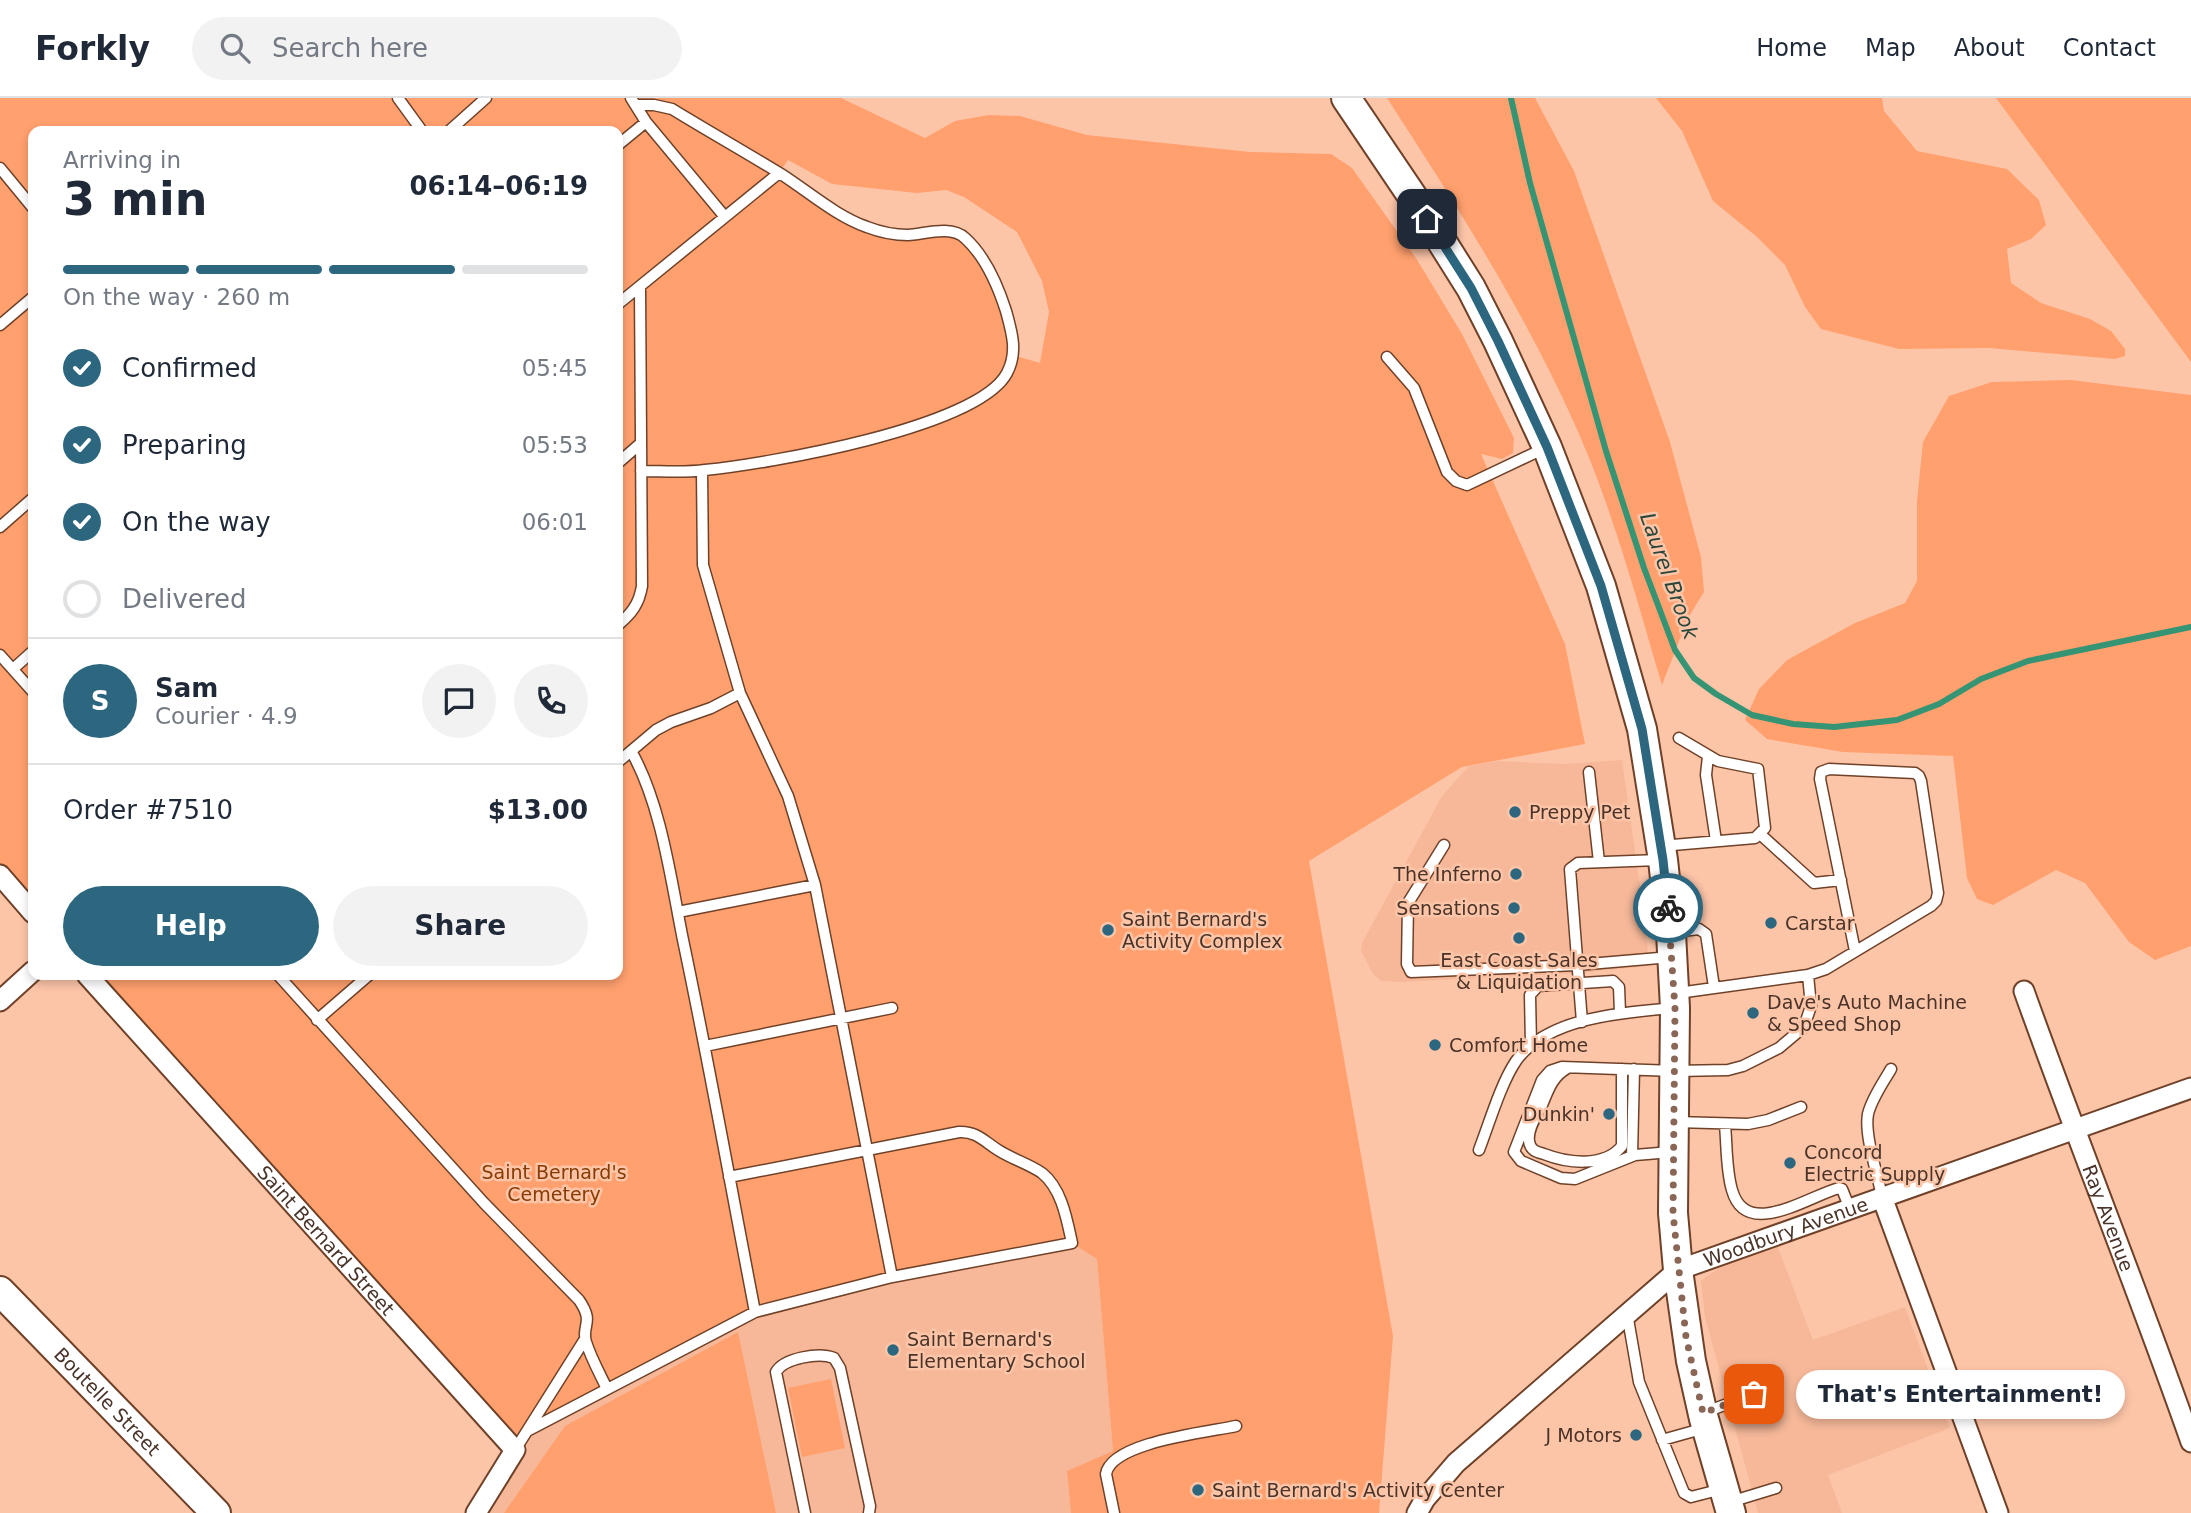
<!DOCTYPE html>
<html lang="en">
<head>
<meta charset="utf-8">
<style>
  body { margin:0; font-family:"DejaVu Sans",sans-serif; background:#f2f2f3; color:#1f2937; height:100vh; display:flex; flex-direction:column; font-size:26px; white-space:nowrap }
  * { box-sizing:border-box; margin:0 }
  p { font-size:23px; color:#747a83 }
  .icon { flex:none; width:38px; height:38px; fill:none; stroke:currentColor; stroke-width:2; stroke-linecap:round; stroke-linejoin:round }
  .map { position:relative; flex:1; overflow:hidden }
  .panel { position:absolute; left:28px; top:28px; width:595px; height:854px; display:flex; flex-direction:column; background:#fff; border-radius:14px; box-shadow:0 4px 10px #0003 }
  .panel>* { flex:none }
  .pin { position:absolute; display:grid; place-items:center; width:60px; height:60px; color:#fff; margin:-30px; border-radius:14px; box-shadow:0 4px 10px #0006 }
  .courier { position:absolute; display:grid; place-items:center; width:70px; height:70px; margin:-35px; border:5px solid #2c677f; border-radius:50%; background:#fff; color:#222; box-shadow:0 2px 9px #0007 }
  .bubble { position:absolute; height:49px; border-radius:24px; background:#fff; box-shadow:0 4px 10px #0003; font-size:23px; font-weight:700; line-height:49px; text-align:center }
  .summary em { font-style:normal; font-weight:700 }
  .summary div { display:flex; flex-direction:column-reverse }
  .summary { display:flex; align-items:center; justify-content:space-between; height:119px; padding:0 35px }
  h1 { font-size:46px; font-weight:700; line-height:52px }
  .bar { display:grid; grid-template-columns:repeat(4,1fr); gap:10px 7px; align-content:center; height:84px; padding:0 35px }
  .bar i { height:9px; border-radius:5px; background:#e0e1e3 }
  .bar .active { background:#2c677f }
  .bar p { grid-column:span 4 }
  .line { display:flex; align-items:center; gap:18px; padding:0 35px; border-top:2px solid #e0e1e3 }
  .line div { flex:1 }
  .round { display:grid; place-items:center; flex:none; width:74px; height:74px; border-radius:37px; background:#f2f2f3 }
  ol { padding:0 35px; list-style:none }
  li { display:flex; align-items:center; gap:21px; height:77px }
  li p { margin-inline-start:auto }
  li .icon { padding:7px; border-radius:50%; background:#2c677f; color:#fff; stroke-width:4 }
  li:last-child { color:#747a83 }
  li i { width:38px; height:38px; border:4px solid #e0e1e3; border-radius:50% }
  .primary-button { display:flex; gap:14px; margin-top:auto; padding:14px 35px }
  .primary-button a { flex:1; height:80px; border-radius:42px; background:#2c677f; color:#fff; font-size:28px; font-weight:700; line-height:80px; text-align:center }
  .primary-button a+a { background:#f2f2f3; color:#1f2937 }
  header { display:flex; align-items:center; gap:42px; box-sizing:border-box; height:98px; padding:0 35px; background:#fff; border-bottom:2px solid #e0e1e3 }
  header strong { font-size:33px }
  nav { display:flex; gap:38px; margin-inline-start:auto; font-size:24px }
  .search { width:490px; height:63px; background:#f2f2f3; display:flex; align-items:center; gap:18px; box-sizing:border-box; padding:0 24px; border-radius:38px; color:#747a83; font-size:26px }
  .map>svg:first-child { display:block }
</style>
</head>
<body>
<header>
<strong>Forkly</strong>
<div class="search"><svg class="icon" aria-label="search" viewBox="0 0 24 24"><circle cx="10" cy="10" r="6"/><path d="M15 15l6 6"/></svg>Search here</div>
<nav><a>Home</a><a>Map</a><a>About</a><a>Contact</a></nav>
</header>
<div class="map">
<svg width="2191" height="1415" viewBox="0 0 2191 1415">
  <rect width="100%" height="100%" fill="#fdc5a8"/>
  <path fill="#f6b899" d="M 1622,662 L 1645,823 L 1649,868 L 1579,875 L 1400,884 L 1381,883 L 1373,876 L 1361,853 L 1362,845 L 1442,698 L 1469,668 L 1498,663 L 1565,666 Z
    M 1072,1145 L 1097,1160 L 1113,1354 L 1067,1373 L 1071,1415 L 476,1415 L 529,1332 L 755,1214 L 892,1179 Z
    M 1777,1147 L 1813,1242 L 1905,1209 L 1950,1330 L 1828,1377 L 1842,1415 L 1758,1415 L 1705,1219 L 1701,1183 L 1703,1181 L 1719,1170 Z"/>
  <path fill="#ffa06e" fill-rule="evenodd" d="M 0,0 L 841,0 L 925,40 L 955,23 L 989,17 L 1020,18 L 1087,37 L 1250,54 L 1331,56 L 1352,70 L 1416,160 L 1462,236 L 1514,340 L 1513,355 L 1502,361 L 1481,356 L 1565,546 L 1585,646 L 1462,669 L 1309,763 L 1393,1238 L 1379,1415 L 1071,1415 L 1067,1373 L 1113,1353 L 1097,1161 L 1072,1145 L 892,1179 L 755,1214 L 529,1332 L 515,1352 L 87,877 L 618,877 L 618,33 L 33,33 L 33,815 L 0,777 ZM 788,62 L 832,86 L 917,95 L 946,92 L 964,99 L 1017,134 L 1042,183 L 1049,214 L 1040,265 L 1013,257 L 1003,204 L 963,138 L 867,129 L 779,75 Z
    M 1387,0 L 1535,0 L 1574,73 L 1670,344 L 1701,459 L 1704,494 L 1688,520 L 1662,587 C 1637,503 1614,416 1579,336 C 1527,217 1457,108 1387,0 Z
    M 1656,0 L 1882,0 L 1884,13 L 1917,53 L 2007,71 L 2039,102 L 2046,127 L 2031,141 L 2007,151 L 2011,185 L 2041,205 L 2090,221 L 2111,233 L 2125,251 L 2125,258 L 2115,261 L 1989,250 L 1899,251 L 1821,231 L 1805,209 L 1785,167 L 1757,139 L 1713,103 L 1682,33 Z
    M 1996,0 L 2191,0 L 2191,264 Z
    M 2071,282 L 2191,297 L 2191,848 L 2155,862 L 2129,844 L 2085,785 L 2056,772 L 1993,807 L 1977,801 L 1967,780 L 1953,658 L 1843,654 L 1767,641 L 1745,622 L 1759,591 L 1787,562 L 1855,525 L 1905,505 L 1917,483 L 1917,403 L 1923,344 L 1949,298 L 1992,284 Z
    M 738,1234 L 776,1415 L 504,1415 L 565,1328 Z
    M 831,1281 L 845,1350 L 802,1359 L 788,1290 Z"/>
  <g fill="none" stroke-linecap="round" stroke-linejoin="round">
    <path stroke="#349473" stroke-width="6" d="M 1511,0 L 1530,85 L 1606,353 L 1644,470 L 1675,552 L 1694,580 L 1716,596 L 1752,617 L 1793,626 L 1834,629 L 1897,622 L 1939,606 L 1981,581 L 2028,563 L 2191,529"/>
    <g stroke="#6f4128" stroke-width="13">
      <path id="lane" d="M 398,0 L 422,33
        M 631,0 L 646,24 L 725,119
        M 637,7 L 654,7 L 672,11 C 708,33 745,54 781,76 C 809,94 836,118 867,129 C 880,134 894,137 908,137 C 925,136 951,127 965,140 C 985,158 998,188 1006,213 C 1012,235 1018,254 1007,275 C 978,330 766,366 705,372 C 684,375 662,373 641,373
        M 449,33 L 486,0
        M 618,47 L 646,24
        M 0,70 L 33,110
        M 618,206 L 779,75
        M 0,227 L 33,199
        M 1387,259 L 1414,290 L 1447,374 L 1456,383 L 1467,387 L 1543,351
        M 618,365 L 641,345
        M 702,373 L 703,467 L 740,595 L 788,698 L 815,787 L 892,1179
        M 0,429 L 33,400
        M 618,527 C 632,515 639,506 642,488 L 640,190
        M 0,557 L 33,594
        M 13,571 L 33,553
        M 631,653 C 661,705 671,782 683,842 C 709,965 731,1090 755,1214
        M 1708,658 L 1706,677 L 1716,743
        M 618,664 L 656,632 L 671,624 L 711,610 L 740,595
        M 1589,674 L 1599,764
        M 1760,736 L 1814,785 L 1841,782
        M 1444,747 L 1408,805 L 1407,866 L 1411,874 L 1577,867 L 1671,859
        M 1661,748 L 1755,740 L 1765,730 L 1758,671 L 1718,663 L 1679,640
        M 678,814 L 815,787
        M 1674,834 L 1699,831 L 1706,836 L 1714,889
        M 278,877 L 484,1105 L 579,1202 C 595,1225 581,1227 586,1244 C 591,1260 600,1276 607,1291
        M 1678,895 L 1808,877 L 1826,871 L 1931,808 L 1936,803 L 1938,795 L 1921,683 L 1919,678 L 1915,675 L 1829,671 L 1821,674 L 1820,681 L 1855,853
        M 317,922 L 369,877
        M 1582,924 L 1570,771 L 1578,765 L 1659,762
        M 1531,947 L 1530,897 L 1538,888 L 1613,883 L 1619,889 L 1620,915
        M 705,948 L 892,910
        M 1566,971 C 1552,979 1548,993 1542,1007 C 1537,1017 1527,1031 1529,1043 C 1530,1052 1536,1054 1544,1056 C 1567,1065 1604,1070 1622,1048 L 1622,971
        M 1675,1024 L 1748,1026 L 1768,1022 L 1801,1009
        M 1725,1027 C 1727,1048 1726,1072 1732,1092 C 1746,1142 1807,1099 1839,1090 L 1842,1091 L 1850,1111
        M 1479,1052 C 1489,1026 1501,985 1516,963 C 1547,919 1625,914 1674,910
        M 1671,1054 L 1635,1057 L 1575,1081 L 1561,1080 L 1521,1063 L 1514,1054 L 1542,982 L 1550,973 L 1562,969 L 1675,973 L 1728,972 L 1743,968 L 1779,950 L 1804,929 L 1811,908 L 1808,877
        M 1632,1058 L 1634,971
        M 1882,1099 C 1878,1077 1864,1037 1868,1016 C 1872,1000 1883,985 1891,971
        M 1627,1215 L 1639,1284 L 1684,1395 L 1691,1399 L 1722,1391
        M 1703,1315 L 1754,1296
        M 529,1332 L 755,1214 L 892,1179 L 1072,1145 C 1067,1122 1062,1091 1042,1075 C 1029,1066 1012,1061 998,1052 C 984,1043 976,1033 959,1034 L 729,1079
        M 1662,1342 L 1705,1330
        M 515,1352 L 585,1241
        M 1730,1404 L 1776,1390
        M 805,1415 L 776,1274 C 784,1260 819,1254 834,1260 L 840,1270 L 870,1408 L 869,1415
        M 1114,1415 L 1106,1376 C 1111,1344 1209,1334 1236,1328"/>
    </g>
    <g stroke="#6f4128" stroke-width="23">
      <g id="street">
        <path d="M 0,777 L 33,815"/>
        <path id="s1" d="M 87,877 L 515,1352 L 476,1415"/>
        <path id="s2" d="M 2024,893 C 2078,1044 2138,1193 2191,1344"/>
        <path d="M 0,903 L 33,873"/>
        <path d="M 1882,1099 L 1998,1415"/>
        <path id="s3" d="M 1417,1415 L 1425,1401 L 1456,1365 L 1678,1172 L 2191,990"/>
      </g>
    </g>
    <g stroke="#6f4128" stroke-width="32">
      <g id="secondary">
        <path d="M 1346,0 L 1427,120 L 1471,190 L 1498,243 L 1547,349 L 1601,488 L 1642,631 L 1663,762 L 1671,835 L 1675,910 L 1673,1115 L 1678,1172 L 1691,1263 L 1704,1321 L 1731,1415"/>
        <path id="s4" d="M 0,1193 L 216,1415"/>
      </g>
    </g>
    <use href="#lane" stroke="#fff" stroke-width="10"/>
    <use href="#street" stroke="#fff" stroke-width="19"/>
    <use href="#secondary" stroke="#fff" stroke-width="28"/>
  </g>
  <g fill="none" stroke-linecap="round" stroke-linejoin="round">
    <path stroke="#896655" stroke-width="7" stroke-dasharray="0 12.6" d="M 1668,810 L 1675,910 L 1673,1115 L 1686,1239 L 1703,1315 L 1754,1296"/>
    <path stroke="#2c677f" stroke-width="9" d="M 1427,121 L 1471,190 L 1498,243 L 1547,349 L 1601,488 L 1642,631 L 1663,762 L 1668,810"/>
  </g>
  <g fill="#2c677f" stroke="#fdc5a8" stroke-width="2.5">
    <circle cx="1515" cy="714" r="7"/>
    <circle cx="1516" cy="776" r="7"/>
    <circle cx="1514" cy="810" r="7"/>
    <circle cx="1771" cy="825" r="7"/>
    <circle cx="1108" cy="832" r="7"/>
    <circle cx="1519" cy="840" r="7"/>
    <circle cx="1753" cy="915" r="7"/>
    <circle cx="1435" cy="947" r="7"/>
    <circle cx="1609" cy="1016" r="7"/>
    <circle cx="1790" cy="1065" r="7"/>
    <circle cx="893" cy="1252" r="7"/>
    <circle cx="1636" cy="1337" r="7"/>
    <circle cx="1198" cy="1392" r="7"/>
  </g>
  <g text-anchor="middle" dominant-baseline="central" stroke-width="5" stroke-linejoin="round" paint-order="stroke">
    <g font-size="19" fill="#4a3328" stroke="#fdc5a8" text-anchor="start">
      <text x="1529" y="714">Preppy Pet</text>
      <text x="1502" y="776" text-anchor="end">The Inferno</text>
      <text x="1500" y="810" text-anchor="end">Sensations</text>
      <text x="1122" y="821">Saint Bernard's<tspan x="1122" dy="22">Activity Complex</tspan></text>
      <text x="1785" y="825">Carstar</text>
      <text x="1519" y="862" text-anchor="middle">East Coast Sales<tspan x="1519" dy="22">&amp; Liquidation</tspan></text>
      <text x="1767" y="904">Dave's Auto Machine<tspan x="1767" dy="22">&amp; Speed Shop</tspan></text>
      <text x="1449" y="947">Comfort Home</text>
      <text x="1595" y="1016" text-anchor="end">Dunkin'</text>
      <text x="1804" y="1054">Concord<tspan x="1804" dy="22">Electric Supply</tspan></text>
      <text x="907" y="1241">Saint Bernard's<tspan x="907" dy="22">Elementary School</tspan></text>
      <text x="1622" y="1337" text-anchor="end">J Motors</text>
      <text x="1212" y="1392">Saint Bernard's Activity Center</text>
    </g>
    <g font-size="19" fill="#873b04" stroke="#fdc5a8">
      <text x="554" y="1074">Saint Bernard's<tspan x="554" dy="22">Cemetery</tspan></text>
    </g>
    <g font-size="19" fill="#4a3328" stroke="#fdc5a8">
      <text stroke="none"><textPath href="#s2" startOffset="242">Ray Avenue</textPath></text>
      <text stroke="none"><textPath href="#s3" startOffset="472">Woodbury Avenue</textPath></text>
      <text stroke="none"><textPath href="#s1" startOffset="357">Saint Bernard Street</textPath></text>
      <text stroke="none"><textPath href="#s4" startOffset="154">Boutelle Street</textPath></text>
    </g>
    <g font-size="21" font-style="italic" fill="#2a463b" stroke="#fdc5a8">
      <text transform="translate(1669 478) rotate(70)">Laurel Brook</text>
    </g>
  </g>
</svg>
<div class="pin" style="left:1754px;top:1296px;background:#ea580c"><svg class="icon" aria-label="bag" viewBox="0 0 24 24"><path d="M5 8h14l-1 12H6zM9 8a3 3 0 0 1 6 0"/></svg></div>
<div class="pin" style="left:1427px;top:121px;background:#1f2937"><svg class="icon" aria-label="home" viewBox="0 0 24 24"><path d="M3 11l9-7 9 7M6 9v11h12V9"/></svg></div>
<div class="courier" style="left:1668px;top:810px"><svg class="icon" aria-label="bike" viewBox="0 0 24 24"><circle cx="6" cy="16" r="4"/><circle cx="18" cy="16" r="4"/><path d="M6 16l4-8h5l3 8M10 8l3 8H6M13 5h3"/></svg></div>
<div class="bubble" style="left:1796px;top:1272px;width:329px">That's Entertainment!</div>
<section class="panel">
<div class="summary"><div><h1>3 min</h1><p>Arriving in</p></div><em>06:14–06:19</em></div>
<div class="bar"><i class="active"></i><i class="active"></i><i class="active"></i><i></i><p>On the way · 260 m</p></div>
<ol>
<li><svg class="icon" aria-label="check" viewBox="0 0 24 24"><path d="M5 12l5 5 9-10"/></svg>Confirmed<p>05:45</p></li>
<li><svg class="icon" aria-label="check" viewBox="0 0 24 24"><path d="M5 12l5 5 9-10"/></svg>Preparing<p>05:53</p></li>
<li><svg class="icon" aria-label="check" viewBox="0 0 24 24"><path d="M5 12l5 5 9-10"/></svg>On the way<p>06:01</p></li>
<li><i></i>Delivered</li>
</ol>
<div class="line" style="height:126px"><b class="round" style="background:#2c677f;color:#fff">S</b><div><b>Sam</b><p>Courier · 4.9</p></div><a class="round"><svg class="icon" aria-label="chat" viewBox="0 0 24 24"><path d="M4 5h16v11H9l-5 4z"/></svg></a><a class="round"><svg class="icon" aria-label="phone" viewBox="0 0 24 24"><path d="M5 4h4l2 5-3 2q2 4 5 5l2-3 5 2v4C11 20 4 13 5 4z"/></svg></a></div>
<div class="line" style="height:91px"><div>Order #7510</div><b>$13.00</b></div>
<div class="primary-button"><a>Help</a><a>Share</a></div>
</section>
</div>
</body>
</html>
